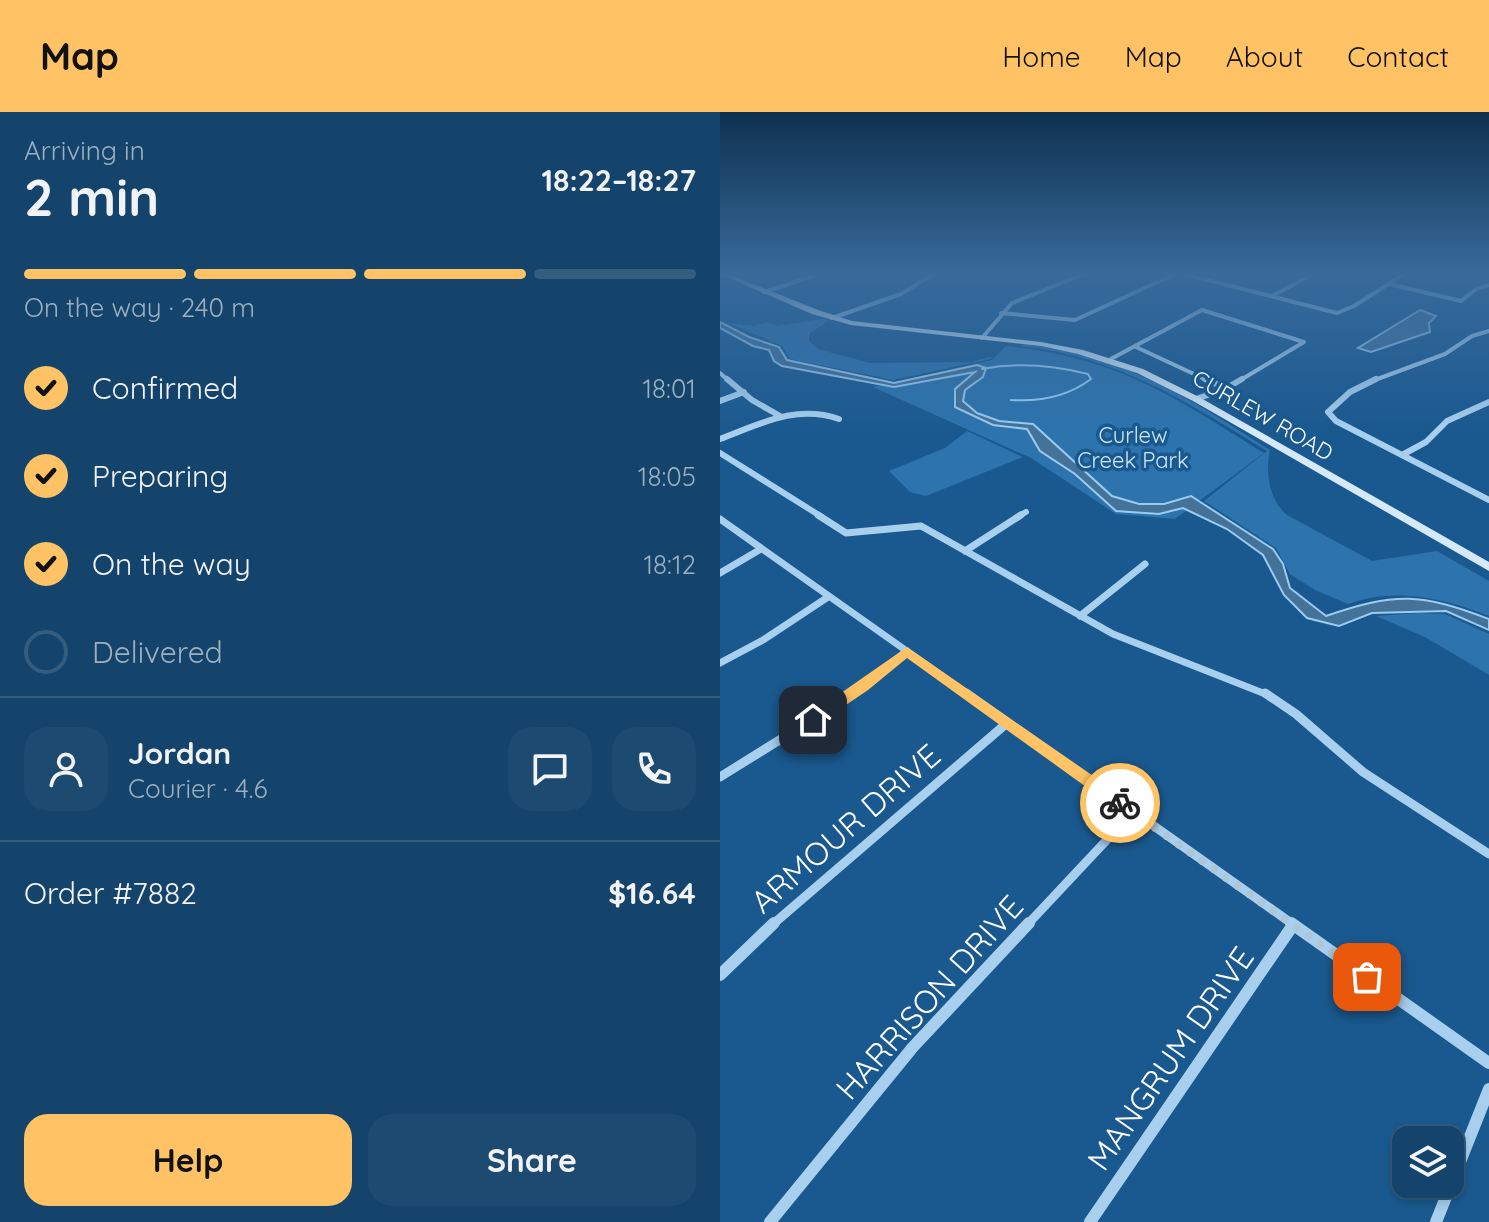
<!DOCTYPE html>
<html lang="en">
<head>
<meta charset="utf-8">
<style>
  body { margin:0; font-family:Quicksand,sans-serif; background:#1d4a71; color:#f1f3f6; height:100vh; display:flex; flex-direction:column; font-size:30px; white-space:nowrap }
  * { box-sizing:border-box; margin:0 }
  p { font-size:26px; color:#9db0c1 }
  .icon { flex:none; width:44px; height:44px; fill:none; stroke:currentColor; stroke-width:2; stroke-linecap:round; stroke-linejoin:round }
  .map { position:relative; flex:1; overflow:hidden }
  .panel { display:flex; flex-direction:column; background:#14436b; width:720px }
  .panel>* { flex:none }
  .tools { position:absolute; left:672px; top:1014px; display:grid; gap:16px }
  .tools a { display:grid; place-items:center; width:72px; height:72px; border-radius:16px; background:#14436b; box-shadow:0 4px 12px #0003,0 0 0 2px #335c7e; font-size:40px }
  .pin { position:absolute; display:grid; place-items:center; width:68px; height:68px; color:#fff; margin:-34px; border-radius:16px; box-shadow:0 4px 12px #0006 }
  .courier { position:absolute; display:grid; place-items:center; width:80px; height:80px; margin:-40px; border:6px solid #ffc365; border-radius:50%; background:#fff; color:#222; box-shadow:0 2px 10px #0007 }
  .overview em { font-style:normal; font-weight:700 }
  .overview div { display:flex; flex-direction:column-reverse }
  .overview { display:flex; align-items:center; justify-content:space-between; height:136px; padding:0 24px }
  h1 { font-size:52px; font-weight:700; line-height:60px }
  .bar { display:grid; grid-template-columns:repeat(4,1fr); gap:12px 8px; align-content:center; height:96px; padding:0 24px }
  .bar i { height:10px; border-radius:6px; background:#335c7e }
  .bar .on { background:#ffc365 }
  .bar p { grid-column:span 4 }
  .line { display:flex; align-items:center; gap:20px; padding:0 24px; border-top:2px solid #335c7e }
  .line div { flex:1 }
  .round { display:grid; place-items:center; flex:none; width:84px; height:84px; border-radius:24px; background:#1d4a71 }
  ol { padding:0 24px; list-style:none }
  li { display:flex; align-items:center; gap:24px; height:88px }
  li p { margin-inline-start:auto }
  li .icon { padding:8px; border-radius:50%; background:#ffc365; color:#111; stroke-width:4 }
  li:last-child { color:#9db0c1 }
  li i { width:44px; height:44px; border:4px solid #335c7e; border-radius:50% }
  .button { display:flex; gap:16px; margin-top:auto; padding:16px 24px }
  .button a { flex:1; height:92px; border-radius:24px; background:#ffc365; color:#111; font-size:32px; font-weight:700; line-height:92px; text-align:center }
  .button a+a { background:#1d4a71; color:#f1f3f6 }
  header { display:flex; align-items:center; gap:48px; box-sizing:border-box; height:112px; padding:0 40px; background:#ffc365; color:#111 }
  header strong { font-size:38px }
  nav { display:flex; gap:44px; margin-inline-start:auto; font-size:28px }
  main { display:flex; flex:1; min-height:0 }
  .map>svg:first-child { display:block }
</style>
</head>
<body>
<header>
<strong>Map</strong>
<nav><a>Home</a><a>Map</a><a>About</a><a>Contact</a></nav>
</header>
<main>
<section class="panel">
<div class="overview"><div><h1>2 min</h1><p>Arriving in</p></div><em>18:22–18:27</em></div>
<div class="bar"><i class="on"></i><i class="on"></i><i class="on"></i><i></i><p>On the way · 240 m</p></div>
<ol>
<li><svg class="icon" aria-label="check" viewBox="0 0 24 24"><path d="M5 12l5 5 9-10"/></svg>Confirmed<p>18:01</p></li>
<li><svg class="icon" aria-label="check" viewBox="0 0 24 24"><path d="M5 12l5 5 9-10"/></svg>Preparing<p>18:05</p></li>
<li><svg class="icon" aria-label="check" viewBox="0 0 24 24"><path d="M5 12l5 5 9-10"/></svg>On the way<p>18:12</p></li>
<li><i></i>Delivered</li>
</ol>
<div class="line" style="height:144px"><a class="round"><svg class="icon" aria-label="person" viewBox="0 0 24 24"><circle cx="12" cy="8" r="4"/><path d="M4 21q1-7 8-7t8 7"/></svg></a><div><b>Jordan</b><p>Courier · 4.6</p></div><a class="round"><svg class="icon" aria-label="chat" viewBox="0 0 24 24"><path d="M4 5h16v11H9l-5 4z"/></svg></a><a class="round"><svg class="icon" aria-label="phone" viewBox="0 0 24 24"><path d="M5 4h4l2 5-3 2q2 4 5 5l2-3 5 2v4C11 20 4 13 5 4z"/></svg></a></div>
<div class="line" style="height:104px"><div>Order #7882</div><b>$16.64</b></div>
<div class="button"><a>Help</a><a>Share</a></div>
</section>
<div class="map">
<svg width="769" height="1110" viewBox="0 0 769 1110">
  <rect width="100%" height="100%" fill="#1a598f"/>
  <path fill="#2d73ad" d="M 101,207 L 110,208 L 89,222 L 89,229 L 98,237 L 150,251 L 251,250 L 273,244 L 270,247 L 173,268 L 70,247 L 62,234 L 8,211 L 34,214 L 48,210 L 57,214 Z
    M 305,232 C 408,246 464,283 550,338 C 545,361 549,388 567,403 L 652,449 L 717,439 L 769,469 L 769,504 C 723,486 676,475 628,492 L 595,478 L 570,462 L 556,436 L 484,389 L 547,339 C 465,289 399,245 301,234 Z
    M 286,234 C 398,246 452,283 544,341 L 455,407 L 396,402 L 311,346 L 153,275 L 272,248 Z
    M 247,319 L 303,345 L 206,384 L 190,380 L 169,359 L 225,336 Z
    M 699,501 L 725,502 L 769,522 L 769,563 L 705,525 L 656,504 Z"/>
  <path fill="#457299" stroke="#9bcbf1" stroke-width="2" d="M 700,198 L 716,204 L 709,211 L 710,220 L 651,240 L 638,236 Z
    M 0,210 L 29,225 L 59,235 L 67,248 L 174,271 L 257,253 L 266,256 L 263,265 L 245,278 L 243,289 L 257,301 L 279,309 L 313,312 L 392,384 L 419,392 L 444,392 L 471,384 L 553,437 L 563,452 L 570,476 L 606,504 C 675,480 701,481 769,507 L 769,518 L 726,499 L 652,501 L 619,514 L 587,506 L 564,483 L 543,443 L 507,417 L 463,396 L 439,402 L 396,399 L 355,362 L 320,339 L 307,317 L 273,313 L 235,295 L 235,277 L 255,260 L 174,275 L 62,254 L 54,249 L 49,238 L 33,234 L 0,216 Z"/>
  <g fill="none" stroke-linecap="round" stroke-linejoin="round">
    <path stroke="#9bcbf1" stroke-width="2" d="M 262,257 C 298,250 332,253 368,262 L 371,267 C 347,285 321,290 291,288"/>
    <path stroke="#a8cfee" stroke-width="4" d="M 464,162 L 617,201 L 634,194 L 684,162
      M 669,172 L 741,189 L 756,177 L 769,173
      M 44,180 L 99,162
      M 552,184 L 593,162
      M 281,201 L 355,208 L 455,162
      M 112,206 L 181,182 L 213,162
      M 262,226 L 292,191 L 364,162
      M 416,235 L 489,269
      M 389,248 L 482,198 L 584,230 L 519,269
      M 0,261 L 9,269
      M 652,269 L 725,242 L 752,224 L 769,219"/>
    <path stroke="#a8cfee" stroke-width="6" d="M 7,267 L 32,288 L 60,304
      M 485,267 L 505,276
      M 656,267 L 630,280 L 608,300 L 616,309 L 769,388
      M 476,287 L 505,277 L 522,267
      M 0,289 L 24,280
      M 0,327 C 40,312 76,292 119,307
      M 0,341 L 102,405
      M 682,343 L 706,330 L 727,309 L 769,290
      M 297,405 L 306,400"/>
    <path stroke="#a8cfee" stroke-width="7" d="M 98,403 L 126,421 L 201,414 L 393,522 L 548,583
      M 0,407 L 249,583
      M 245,439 L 301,403
      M 0,461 L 41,437
      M 360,504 L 425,452
      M 0,551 L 43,528 L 108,485
      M 131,583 L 187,539"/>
    <path stroke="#a8cfee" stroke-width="9" d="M 246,581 L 574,813
      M 545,581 L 576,602 L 643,660 L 769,742
      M 0,665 L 135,581
      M 52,813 L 287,611
      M 307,813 L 413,700"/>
    <path stroke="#a8cfee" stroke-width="12" d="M 571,811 L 769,951
      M 0,863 L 54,811
      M 50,1110 L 193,935 L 309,811
      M 370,1110 L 573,813
      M 716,1110 L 769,977"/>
    <path fill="#d5e9fa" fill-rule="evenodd" d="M 0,162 L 8,162 L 98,198 L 132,209 L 321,230 L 363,238 L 423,257 L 479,285 L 769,450 L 769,459 L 473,289 L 417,261 L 358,242 L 321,234 L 131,213 L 92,202 Z"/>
  </g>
  <linearGradient id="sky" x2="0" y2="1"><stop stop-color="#0e314f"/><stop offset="0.51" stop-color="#386a9b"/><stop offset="1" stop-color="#386a9b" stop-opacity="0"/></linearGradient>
  <rect width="769" height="317" fill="url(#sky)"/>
  <path fill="#ffc365" d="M 187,535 L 405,686 L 405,695 L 394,695 L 187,546 L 148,578 L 98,612 L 88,612 L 88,604 Z"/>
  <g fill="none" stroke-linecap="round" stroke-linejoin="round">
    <path stroke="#afc5d8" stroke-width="8" stroke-dasharray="0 14.4" d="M 400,691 L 647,865"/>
  </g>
  <g text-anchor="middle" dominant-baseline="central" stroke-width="7" stroke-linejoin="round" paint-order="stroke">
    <g font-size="22" fill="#fff" stroke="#1a598f">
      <text transform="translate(543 303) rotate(30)">CURLEW ROAD</text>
    </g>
    <g font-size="22" fill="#cee6fa" stroke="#1a598f">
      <text x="413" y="323">Curlew<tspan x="413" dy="25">Creek Park</tspan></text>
    </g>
    <g font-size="32" fill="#fff" stroke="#1a598f">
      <text transform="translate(125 716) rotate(-41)">ARMOUR DRIVE</text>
      <text transform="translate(209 885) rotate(-48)">HARRISON DRIVE</text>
      <text transform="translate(450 946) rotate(-55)">MANGRUM DRIVE</text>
    </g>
  </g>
</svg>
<div class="tools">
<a><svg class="icon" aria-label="layers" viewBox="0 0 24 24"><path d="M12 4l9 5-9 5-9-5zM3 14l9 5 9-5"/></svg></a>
</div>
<div class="pin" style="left:647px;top:865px;background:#ea580c"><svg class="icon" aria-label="bag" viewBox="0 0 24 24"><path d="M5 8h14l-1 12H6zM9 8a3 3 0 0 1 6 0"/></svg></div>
<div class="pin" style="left:93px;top:608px;background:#1f2937"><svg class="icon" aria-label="home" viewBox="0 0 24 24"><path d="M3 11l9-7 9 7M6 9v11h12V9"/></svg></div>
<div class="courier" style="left:400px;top:691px"><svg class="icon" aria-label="bike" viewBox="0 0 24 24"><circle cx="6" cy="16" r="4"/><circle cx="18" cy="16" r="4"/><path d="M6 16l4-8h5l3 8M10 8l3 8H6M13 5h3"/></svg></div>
</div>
</main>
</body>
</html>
